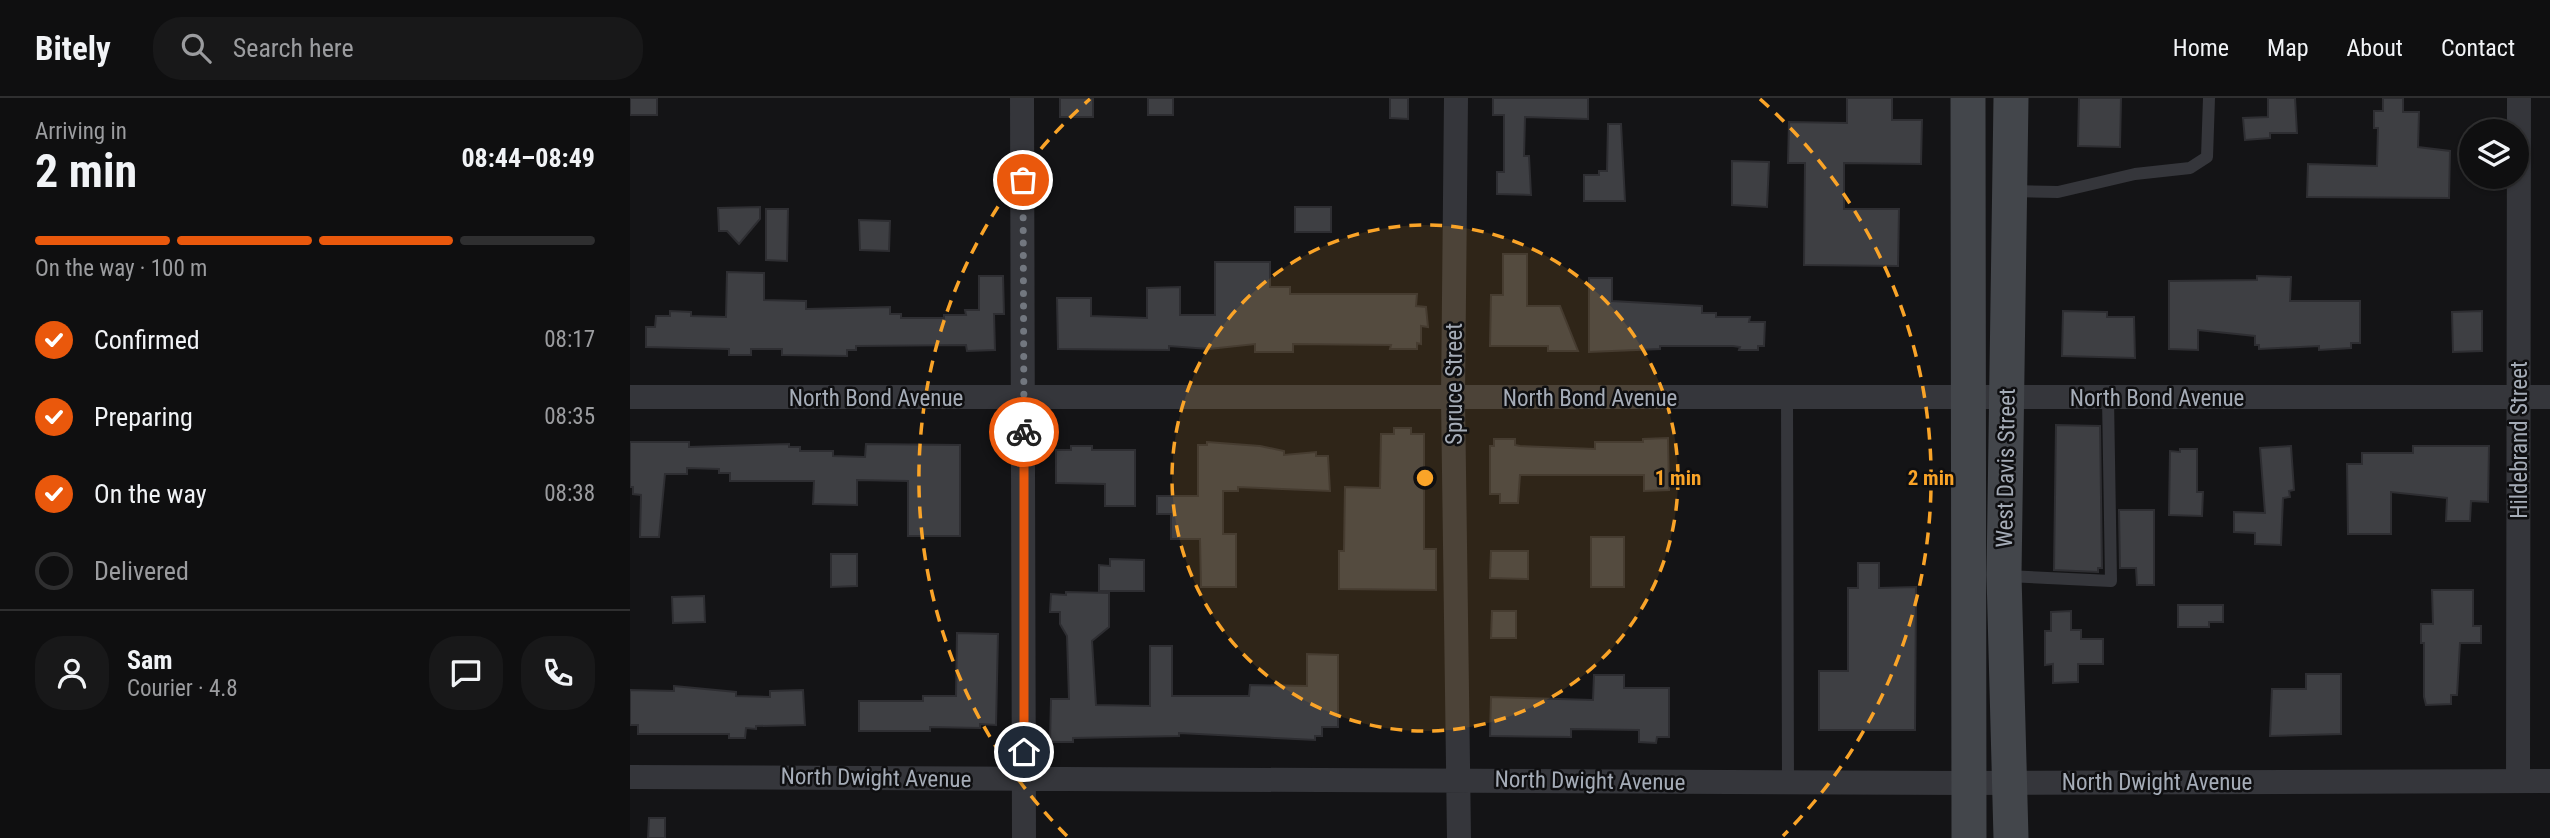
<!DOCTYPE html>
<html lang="en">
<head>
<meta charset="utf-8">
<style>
  body { margin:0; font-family:"Roboto Condensed",sans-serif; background:#181819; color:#f1f3f6; height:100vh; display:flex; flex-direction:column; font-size:26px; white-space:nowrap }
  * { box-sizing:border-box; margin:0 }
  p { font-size:23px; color:#9b9c9f }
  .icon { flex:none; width:38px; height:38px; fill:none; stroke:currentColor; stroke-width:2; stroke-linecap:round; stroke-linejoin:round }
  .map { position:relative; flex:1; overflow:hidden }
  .sheet { display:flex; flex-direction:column; background:#0f0f10; width:630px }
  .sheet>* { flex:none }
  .tools { position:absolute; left:1829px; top:21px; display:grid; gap:14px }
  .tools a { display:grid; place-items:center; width:70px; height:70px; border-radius:50%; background:#0f0f10; box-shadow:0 2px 5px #0004,0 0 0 2px #2f2f30; font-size:35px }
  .pin { position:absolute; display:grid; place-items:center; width:60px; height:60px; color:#fff; margin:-30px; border:4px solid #fff; border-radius:50%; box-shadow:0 2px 7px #0007 }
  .courier { position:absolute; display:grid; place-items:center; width:70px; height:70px; margin:-35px; border:5px solid #ea580c; border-radius:50%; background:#fff; color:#222; box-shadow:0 2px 9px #0007 }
  .summary em { font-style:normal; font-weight:700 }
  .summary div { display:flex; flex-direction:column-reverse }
  .summary { display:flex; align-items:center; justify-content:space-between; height:119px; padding:0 35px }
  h1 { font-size:46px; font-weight:700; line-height:52px }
  .bar { display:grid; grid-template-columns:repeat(4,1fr); gap:10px 7px; align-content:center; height:84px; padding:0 35px }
  .bar i { height:9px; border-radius:5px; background:#2f2f30 }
  .bar .on { background:#ea580c }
  .bar p { grid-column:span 4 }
  .line { display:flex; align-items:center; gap:18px; padding:0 35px; border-top:2px solid #2f2f30 }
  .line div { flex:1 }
  .round { display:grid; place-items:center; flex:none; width:74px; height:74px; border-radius:28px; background:#181819 }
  ol { padding:0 35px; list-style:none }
  li { display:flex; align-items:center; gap:21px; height:77px }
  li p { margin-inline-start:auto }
  li .icon { padding:7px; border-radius:50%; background:#ea580c; color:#fff; stroke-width:4 }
  li:last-child { color:#9b9c9f }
  li i { width:38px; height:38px; border:4px solid #2f2f30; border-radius:50% }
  header { display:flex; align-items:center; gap:42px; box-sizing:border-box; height:98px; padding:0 35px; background:#0f0f10; border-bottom:2px solid #2f2f30 }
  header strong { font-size:33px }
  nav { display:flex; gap:38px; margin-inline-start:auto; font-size:24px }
  .search { width:490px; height:63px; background:#181819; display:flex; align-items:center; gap:18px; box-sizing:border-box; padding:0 24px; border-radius:28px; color:#9b9c9f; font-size:26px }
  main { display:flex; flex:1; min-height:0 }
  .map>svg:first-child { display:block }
</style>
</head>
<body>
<header>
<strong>Bitely</strong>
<div class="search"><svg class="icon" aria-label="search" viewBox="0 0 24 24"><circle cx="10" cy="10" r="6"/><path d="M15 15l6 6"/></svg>Search here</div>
<nav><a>Home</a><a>Map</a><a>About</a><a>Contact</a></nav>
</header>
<main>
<section class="sheet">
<div class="summary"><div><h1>2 min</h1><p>Arriving in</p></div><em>08:44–08:49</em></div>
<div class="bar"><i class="on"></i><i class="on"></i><i class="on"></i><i></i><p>On the way · 100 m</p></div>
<ol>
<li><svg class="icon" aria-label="check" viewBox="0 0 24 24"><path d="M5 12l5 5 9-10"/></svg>Confirmed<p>08:17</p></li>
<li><svg class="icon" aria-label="check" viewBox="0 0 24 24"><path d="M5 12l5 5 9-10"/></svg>Preparing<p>08:35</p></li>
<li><svg class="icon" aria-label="check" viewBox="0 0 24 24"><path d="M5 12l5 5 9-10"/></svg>On the way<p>08:38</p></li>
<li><i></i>Delivered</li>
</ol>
<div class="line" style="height:126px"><a class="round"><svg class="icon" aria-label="person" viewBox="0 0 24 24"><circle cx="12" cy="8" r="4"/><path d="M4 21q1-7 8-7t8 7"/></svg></a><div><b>Sam</b><p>Courier · 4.8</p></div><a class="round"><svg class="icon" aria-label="chat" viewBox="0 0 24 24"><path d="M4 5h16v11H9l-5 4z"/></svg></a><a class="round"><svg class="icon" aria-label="phone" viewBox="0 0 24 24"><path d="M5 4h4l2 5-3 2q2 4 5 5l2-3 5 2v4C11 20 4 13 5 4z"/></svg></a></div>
</section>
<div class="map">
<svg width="1920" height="740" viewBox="0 0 1920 740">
  <rect width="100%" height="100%" fill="#141416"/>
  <path fill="#3e3f43" stroke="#2e2e32" stroke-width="2" d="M 0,0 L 27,0 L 27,17 L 0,17 Z
    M 430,0 L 463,0 L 463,19 L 430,19 Z
    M 518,0 L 543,0 L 543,17 L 518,17 Z
    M 760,0 L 778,0 L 778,21 L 760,20 Z
    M 863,0 L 958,0 L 958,21 L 895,19 L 894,58 L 899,58 L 901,97 L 867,96 L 867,74 L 874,74 L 874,17 L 863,17 Z
    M 1217,0 L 1262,0 L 1262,22 L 1292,22 L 1291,66 L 1214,65 L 1214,111 L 1269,111 L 1268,168 L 1174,167 L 1175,65 L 1158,65 L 1159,24 L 1217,25 Z
    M 1449,0 L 1491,0 L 1490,49 L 1448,48 Z
    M 1638,0 L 1665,0 L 1667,35 L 1640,35 L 1640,40 L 1615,42 L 1613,20 L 1638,19 Z
    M 1753,0 L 1773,0 L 1773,14 L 1789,14 L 1788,49 L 1820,53 L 1819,100 L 1677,99 L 1678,66 L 1747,68 L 1748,30 L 1744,30 L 1744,13 L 1753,13 Z
    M 978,26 L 991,26 L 995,103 L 954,103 L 954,77 L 969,77 L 969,73 L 977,73 Z
    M 1102,63 L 1139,64 L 1137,109 L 1102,107 Z
    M 130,109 L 130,121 L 109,146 L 97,133 L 89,133 L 88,110 Z
    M 665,109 L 701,109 L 701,134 L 665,134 Z
    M 136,111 L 158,111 L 157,163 L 136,162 Z
    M 229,122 L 260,123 L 259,153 L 230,152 Z
    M 873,156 L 897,156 L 897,208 L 930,208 L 948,253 L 918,253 L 918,248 L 860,248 L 861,197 L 873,197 Z
    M 585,164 L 640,164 L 640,189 L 660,189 L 660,196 L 787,196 L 786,208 L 796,209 L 798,229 L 791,228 L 791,246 L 787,245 L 787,251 L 760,251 L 761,247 L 663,246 L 663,254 L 625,254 L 625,246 L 579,251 L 539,248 L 539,252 L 428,251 L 427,200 L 461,200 L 461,218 L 517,220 L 517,190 L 550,189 L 550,217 L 585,217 Z
    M 97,174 L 134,175 L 134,202 L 176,203 L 176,211 L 260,209 L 260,216 L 271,216 L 271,220 L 314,220 L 314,217 L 336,217 L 335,212 L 349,212 L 349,178 L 373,178 L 374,216 L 364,216 L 365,252 L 337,253 L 336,247 L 226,248 L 226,252 L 217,252 L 217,258 L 152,257 L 152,251 L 121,251 L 121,257 L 99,257 L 99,251 L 16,249 L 16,229 L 25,229 L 26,218 L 40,218 L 40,213 L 61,214 L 61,218 L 96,219 Z
    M 1627,178 L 1661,179 L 1660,203 L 1730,203 L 1730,245 L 1721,245 L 1721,250 L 1689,252 L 1689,248 L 1629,251 L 1629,247 L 1625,247 L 1625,238 L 1568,232 L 1568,252 L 1539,251 L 1539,183 L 1627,182 Z
    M 959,180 L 982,180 L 982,203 L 1072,208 L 1072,215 L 1086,215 L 1086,219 L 1120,219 L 1119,224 L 1135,224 L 1134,248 L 1128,248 L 1128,252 L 1109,252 L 1110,249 L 1103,248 L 1030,248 L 1030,251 L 959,254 Z
    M 1433,213 L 1477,214 L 1477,219 L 1504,219 L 1505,260 L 1432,258 Z
    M 1852,213 L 1852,253 L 1823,254 L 1822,214 Z
    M 1426,327 L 1470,328 L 1472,470 L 1468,470 L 1468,474 L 1424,472 Z
    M 764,330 L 781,330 L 781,336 L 794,336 L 794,451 L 806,451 L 806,492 L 709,491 L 709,453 L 714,453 L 715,389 L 750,390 L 751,336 L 764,336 Z
    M 1038,340 L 1039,392 L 1014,393 L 1014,377 L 890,377 L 888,405 L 870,405 L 870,396 L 860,396 L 860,348 L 864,348 L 864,341 L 885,341 L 885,347 L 890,348 L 965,351 L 965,344 L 1013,344 L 1013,341 Z
    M 0,344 L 59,344 L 59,349 L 159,346 L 159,349 L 170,349 L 170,353 L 203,353 L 203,358 L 235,359 L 236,346 L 330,347 L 330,438 L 278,438 L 278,383 L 227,382 L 227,407 L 183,406 L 184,383 L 100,383 L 100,375 L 89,375 L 89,371 L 57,370 L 57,376 L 35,376 L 29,439 L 10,439 L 11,397 L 3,396 L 3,389 L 0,389 Z
    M 577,344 L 630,348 L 654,353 L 654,357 L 686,354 L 686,358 L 698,358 L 700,393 L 608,389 L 608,393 L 593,393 L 593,436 L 606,436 L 606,489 L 571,489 L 570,441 L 541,441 L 541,416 L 527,416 L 527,398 L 568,398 L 568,347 L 577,347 Z
    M 441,348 L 462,348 L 462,352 L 505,352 L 505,408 L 475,408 L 475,386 L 426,385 L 426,352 L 441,352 Z
    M 1661,348 L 1664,392 L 1659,393 L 1660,399 L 1653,400 L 1651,447 L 1625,446 L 1625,435 L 1604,434 L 1604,414 L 1635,415 L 1630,350 Z
    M 1783,348 L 1859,348 L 1858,404 L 1841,403 L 1840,423 L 1816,423 L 1817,400 L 1761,394 L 1761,436 L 1718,436 L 1717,366 L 1732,366 L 1732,355 L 1783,355 Z
    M 1550,351 L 1567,351 L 1567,394 L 1573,394 L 1572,418 L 1539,417 L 1540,353 L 1550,354 Z
    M 1489,412 L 1524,412 L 1524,487 L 1507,487 L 1506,470 L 1490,470 Z
    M 961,439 L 994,439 L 994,489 L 961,489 Z
    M 861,453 L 898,453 L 898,481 L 860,480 Z
    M 201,456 L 227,456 L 227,488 L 201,489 Z
    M 480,461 L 514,462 L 514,493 L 469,493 L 469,467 L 480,468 Z
    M 1228,465 L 1249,465 L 1249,490 L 1286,489 L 1285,632 L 1189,632 L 1189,573 L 1218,573 L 1218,490 L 1228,490 Z
    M 1802,492 L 1843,492 L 1843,528 L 1851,528 L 1851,545 L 1830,545 L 1827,597 L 1821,597 L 1821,606 L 1796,607 L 1794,599 L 1794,545 L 1791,545 L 1791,526 L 1803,526 Z
    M 436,494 L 479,495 L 479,529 L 462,543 L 466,607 L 520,608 L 520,548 L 542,548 L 542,598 L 619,598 L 620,587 L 677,588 L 677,556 L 708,557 L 708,629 L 692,629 L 692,638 L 685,638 L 685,642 L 549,635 L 549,638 L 443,640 L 443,644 L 420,644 L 421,601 L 439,601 L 437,538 L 430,526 L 430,514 L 420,514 L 421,496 L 436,497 Z
    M 74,498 L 75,524 L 43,525 L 42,499 Z
    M 1548,507 L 1593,507 L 1593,524 L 1579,524 L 1579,529 L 1548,529 Z
    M 862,513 L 886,513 L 886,540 L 861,540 Z
    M 1441,513 L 1441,532 L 1451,532 L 1451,541 L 1473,541 L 1473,566 L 1448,566 L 1448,584 L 1423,585 L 1423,566 L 1415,567 L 1415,533 L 1421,533 L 1421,514 Z
    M 327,535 L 368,536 L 366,627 L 350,626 L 350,630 L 300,629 L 300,633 L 229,633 L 229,603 L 293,603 L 293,598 L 326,598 Z
    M 1676,576 L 1711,576 L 1711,636 L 1640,638 L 1642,591 L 1676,591 Z
    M 964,577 L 994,577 L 994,590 L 1039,590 L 1039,639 L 1027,639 L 1026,645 L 1009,644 L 1009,632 L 941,631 L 941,639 L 860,638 L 861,599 L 963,602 Z
    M 44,588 L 106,594 L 106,598 L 140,599 L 140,593 L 173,592 L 175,627 L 126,628 L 126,631 L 116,630 L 115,640 L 99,640 L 99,636 L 8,636 L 8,627 L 0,627 L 0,592 L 44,593 Z
    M 19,720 L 35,720 L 35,740 L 18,740 Z"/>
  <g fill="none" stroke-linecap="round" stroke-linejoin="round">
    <path stroke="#35363b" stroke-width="12" d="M 1381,93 L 1428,94 L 1505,76 L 1560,70 L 1577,59 L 1579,0
      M 1157,301 L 1158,685
      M 1377,478 L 1481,483 L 1478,300"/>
    <path stroke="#35363b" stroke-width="24" d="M 392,0 L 394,740
      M 826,0 L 823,300 L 829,740
      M 0,299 L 1920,299
      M 0,679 L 1337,685 L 1920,683
      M 1888,683 L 1889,0"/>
    <path stroke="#43464b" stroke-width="35" d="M 1338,0 L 1339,740
      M 1381,740 L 1374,477 L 1381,0"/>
  </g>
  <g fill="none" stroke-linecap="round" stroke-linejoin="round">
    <path stroke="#72777f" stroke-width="7" stroke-dasharray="0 12.6" d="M 393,82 L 394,334"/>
    <path stroke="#ea580c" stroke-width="9" d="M 394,334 L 394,654"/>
  </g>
  <circle cx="795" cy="380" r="253" fill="#faa428" fill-opacity=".12"/>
  <g fill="none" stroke="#faa428" stroke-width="3.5" stroke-dasharray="12 9">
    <circle cx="795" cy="380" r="253"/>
    <path d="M437 738A506 506 0 0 1 460 1M1130 1A506 506 0 0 1 1153 738"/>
  </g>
  <g text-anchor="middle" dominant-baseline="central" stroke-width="5" stroke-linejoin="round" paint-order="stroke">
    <g font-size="23" fill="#a5acb7" stroke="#0f0f11">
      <text transform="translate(824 286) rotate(-90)">Spruce Street</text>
      <text x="246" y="300">North Bond Avenue</text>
      <text x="960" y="300">North Bond Avenue</text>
      <text x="1527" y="300">North Bond Avenue</text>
      <text transform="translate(1889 342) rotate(-90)">Hildebrand Street</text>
      <text transform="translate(1376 370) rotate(-89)">West Davis Street</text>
      <text transform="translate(246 680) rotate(1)">North Dwight Avenue</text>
      <text transform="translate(960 683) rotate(1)">North Dwight Avenue</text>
      <text x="1527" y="684">North Dwight Avenue</text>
    </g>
  </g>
  <circle cx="795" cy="380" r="10" fill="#faa428" stroke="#0f0f11" stroke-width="3.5"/>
  <g font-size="21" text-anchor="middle" font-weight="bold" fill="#faa428" stroke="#0f0f11" stroke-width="5" stroke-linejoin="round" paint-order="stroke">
    <text x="1048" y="387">1 min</text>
    <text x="1301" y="387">2 min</text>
  </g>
</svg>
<div class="tools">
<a><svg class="icon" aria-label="layers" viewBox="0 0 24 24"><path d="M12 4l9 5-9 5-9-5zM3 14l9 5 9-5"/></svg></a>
</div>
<div class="pin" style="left:393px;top:82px;background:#ea580c"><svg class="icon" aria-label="bag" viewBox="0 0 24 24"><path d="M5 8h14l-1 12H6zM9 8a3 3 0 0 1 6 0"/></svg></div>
<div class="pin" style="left:394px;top:654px;background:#1f2937"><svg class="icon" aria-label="home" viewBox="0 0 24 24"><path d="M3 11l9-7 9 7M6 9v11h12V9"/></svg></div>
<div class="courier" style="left:394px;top:334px"><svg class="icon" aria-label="bike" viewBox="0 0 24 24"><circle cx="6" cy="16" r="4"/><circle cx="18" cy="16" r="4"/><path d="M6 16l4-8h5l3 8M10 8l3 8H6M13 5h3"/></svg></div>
</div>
</main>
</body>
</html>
